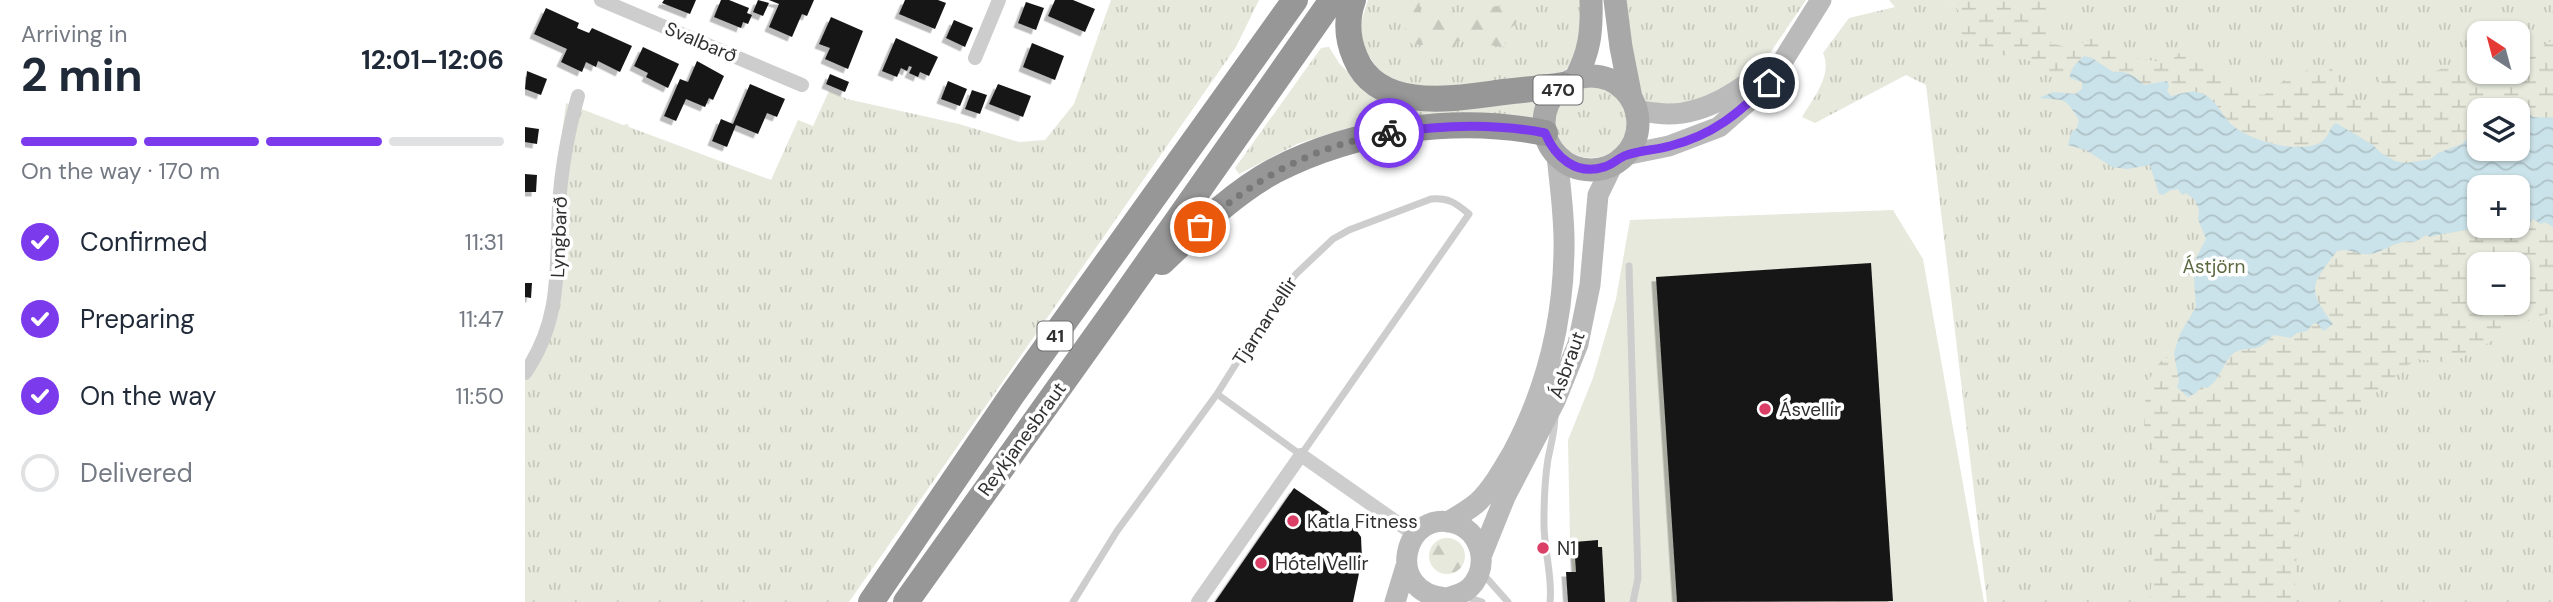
<!DOCTYPE html>
<html lang="en">
<head>
<meta charset="utf-8">
<style>
  body { margin:0; font-family:"DM Sans",sans-serif; background:#f6f6f7; color:#1f2937; height:100vh; display:flex; flex-direction:column; font-size:26px; white-space:nowrap }
  * { box-sizing:border-box; margin:0 }
  p { font-size:23px; color:#747a83 }
  .icon { flex:none; width:38px; height:38px; fill:none; stroke:currentColor; stroke-width:2; stroke-linecap:round; stroke-linejoin:round }
  .map { position:relative; flex:1; overflow:hidden }
  .side { display:flex; flex-direction:column; background:#fff; width:525px }
  .side>* { flex:none }
  .needle { width:46px; rotate:324deg }
  .fabs { position:absolute; left:1942px; top:21px; display:grid; gap:14px }
  .fabs a { display:grid; place-items:center; width:63px; height:63px; border-radius:14px; background:#fff; box-shadow:0 2px 5px #0004; font-size:35px }
  .pin { position:absolute; display:grid; place-items:center; width:60px; height:60px; color:#fff; margin:-30px; border:4px solid #fff; border-radius:50%; box-shadow:0 2px 7px #0007 }
  .courier { position:absolute; display:grid; place-items:center; width:70px; height:70px; margin:-35px; border:5px solid #7c3aed; border-radius:50%; background:#fff; color:#222; box-shadow:0 2px 9px #0007 }
  .headline em { font-style:normal; font-weight:700 }
  .headline div { display:flex; flex-direction:column-reverse }
  .headline { display:flex; align-items:center; justify-content:space-between; height:119px; padding:0 21px }
  h1 { font-size:46px; font-weight:700; line-height:52px }
  .bar { display:grid; grid-template-columns:repeat(4,1fr); gap:10px 7px; align-content:center; height:84px; padding:0 21px }
  .bar i { height:9px; border-radius:5px; background:#e0e1e3 }
  .bar .current { background:#7c3aed }
  .bar p { grid-column:span 4 }
  ol { padding:0 21px; list-style:none }
  li { display:flex; align-items:center; gap:21px; height:77px }
  li p { margin-inline-start:auto }
  li .icon { padding:7px; border-radius:50%; background:#7c3aed; color:#fff; stroke-width:4 }
  li:last-child { color:#747a83 }
  li i { width:38px; height:38px; border:4px solid #e0e1e3; border-radius:50% }
  main { display:flex; flex:1; min-height:0 }
  .map>svg:first-child { display:block }
</style>
</head>
<body>
<main>
<section class="side">
<div class="headline"><div><h1>2 min</h1><p>Arriving in</p></div><em>12:01–12:06</em></div>
<div class="bar"><i class="current"></i><i class="current"></i><i class="current"></i><i></i><p>On the way · 170 m</p></div>
<ol>
<li><svg class="icon" aria-label="check" viewBox="0 0 24 24"><path d="M5 12l5 5 9-10"/></svg>Confirmed<p>11:31</p></li>
<li><svg class="icon" aria-label="check" viewBox="0 0 24 24"><path d="M5 12l5 5 9-10"/></svg>Preparing<p>11:47</p></li>
<li><svg class="icon" aria-label="check" viewBox="0 0 24 24"><path d="M5 12l5 5 9-10"/></svg>On the way<p>11:50</p></li>
<li><i></i>Delivered</li>
</ol>
</section>
<div class="map">
<svg width="2028" height="602" viewBox="0 0 2028 602">
  <defs>
    <pattern id="grass-tufts" width="24" height="20" patternUnits="userSpaceOnUse" patternTransform="scale(1.75)"><rect width="24" height="20" fill="#e6e9dc"/><path d="M3 7l-1-3M5 7V3M7 7l1-3M15 17l-1-3M17 17v-4M19 17l1-3" fill="none" stroke="#c6c8bd"/></pattern>
    <pattern id="forest-firs" width="22" height="20" patternUnits="userSpaceOnUse" patternTransform="scale(1.75)"><rect width="22" height="20" fill="#e6e9dc"/><path d="M5 1l3.5 6h-7zM16 11l3.5 6h-7z" fill="#c6c8bd"/></pattern>
    <pattern id="wetland-marsh" width="20" height="14" patternUnits="userSpaceOnUse" patternTransform="scale(1.75)"><rect width="20" height="14" fill="#e6e9dc"/><path d="M1 5h8M5 5V1M11 12h8M15 12V8" fill="none" stroke="#c6c8bd"/></pattern>
    <pattern id="water-waves" width="16" height="10" patternUnits="userSpaceOnUse" patternTransform="scale(1.75)"><rect width="16" height="10" fill="#cae2e9"/><path d="M0 5q4-4 8 0t8 0" fill="none" stroke="#aec2c8"/></pattern>
    <filter id="shadow"><feDropShadow dx="-4.5" dy="4.5" stdDeviation="0" flood-color="#0004"/></filter>
  </defs>
  <rect width="100%" height="100%" fill="#fff"/>
  <path fill="url(#grass-tufts)" fill-rule="evenodd" d="M 586,0 L 734,0 L 711,47 L 324,602 L 0,602 L 0,381 L 34,306 L 32,170 L 41,103 L 98,125 L 103,124 L 104,127 L 246,180 L 273,120 L 288,126 L 304,91 L 322,99 L 434,124 L 494,142 L 520,140 L 549,104 Z
    M 843,0 L 1057,0 C 1056,26 1061,59 1035,73 L 921,89 L 871,83 L 853,69 L 841,52 L 833,32 Z
    M 1095,0 L 1281,0 L 1245,53 L 1227,73 L 1189,98 L 1125,107 L 1113,99 Z
    M 1364,0 L 1426,0 L 1435,13 L 1473,0 L 2028,0 L 2028,602 L 1462,602 L 1401,85 L 1381,75 L 1290,123 L 1277,117 C 1288,98 1308,75 1298,53 L 1324,18 L 1370,7 ZM 1955,33 L 1993,33 L 1993,72 L 1955,72 ZM 1955,110 L 1993,110 L 1993,149 L 1955,149 ZM 1955,187 L 1993,187 L 1993,226 L 1955,226 ZM 1955,264 L 1993,264 L 1993,303 L 1955,303 Z
    M 804,47 L 814,63 L 833,83 L 1015,97 L 1011,119 L 842,122 L 772,144 L 714,174 L 710,168 L 796,48 Z
    M1029 121a37 37 0 1 1 74 0a37 37 0 1 1-74 0Z"/>
  <path fill="url(#forest-firs)" d="M 879,0 L 894,0 L 896,13 L 912,16 L 913,3 L 926,4 L 929,18 L 938,25 L 945,24 L 945,14 L 952,8 L 984,5 L 993,13 L 991,24 L 984,29 L 980,27 L 980,47 L 962,45 L 951,37 L 946,41 L 932,41 L 929,50 L 917,49 L 916,38 L 909,31 L 897,39 L 898,45 L 886,44 L 880,29 Z
    M904 556a18 18 0 1 1 36 0a18 18 0 1 1-36 0Z"/>
  <path fill="url(#wetland-marsh)" fill-rule="evenodd" d="M 1426,0 L 1518,0 L 1538,5 L 1524,16 L 1522,41 C 1545,51 1550,46 1572,36 L 1595,56 L 1644,63 L 1654,53 L 1692,62 C 1706,85 1712,93 1739,95 L 1769,73 L 1805,66 C 1816,84 1827,104 1848,111 L 1858,93 L 1853,79 L 1856,70 L 1899,75 L 1948,58 L 1955,58 L 1955,72 L 1993,72 L 1993,57 L 2005,57 L 2028,39 L 2028,118 L 2008,117 L 1997,107 L 1990,110 L 1955,110 L 1955,127 L 1937,144 L 1906,159 L 1881,163 L 1870,161 L 1853,151 L 1848,145 L 1809,123 C 1805,129 1804,137 1797,141 C 1777,155 1724,140 1707,125 C 1698,117 1690,105 1682,95 L 1658,93 L 1644,95 L 1642,91 L 1642,81 L 1619,85 C 1605,72 1605,75 1589,72 C 1578,70 1570,59 1559,56 C 1553,61 1544,70 1545,78 L 1528,75 L 1503,60 L 1451,50 L 1435,32 L 1438,17 Z
    M 2008,219 L 2019,222 L 2028,227 L 2028,312 L 2009,318 L 1927,363 L 1891,359 L 1778,454 L 1769,602 L 1625,602 L 1631,510 L 1637,468 L 1619,425 L 1621,384 L 1635,362 L 1649,353 L 1654,382 L 1682,388 L 1692,379 L 1707,355 L 1724,347 L 1737,346 L 1749,335 C 1770,338 1773,336 1789,323 L 1808,324 C 1781,288 1787,285 1812,251 L 1822,249 L 1847,253 L 1901,235 L 1929,234 L 1937,229 L 1955,226 L 1993,226 L 1993,221 L 1998,222 ZM 1955,264 L 1993,264 L 1993,303 L 1955,303 Z"/>
  <path fill="#e6e9dc" d="M 1368,210 L 1398,259 L 1459,602 L 1050,602 L 1045,539 L 1043,440 L 1068,378 L 1091,299 L 1105,220 Z"/>
  <path fill="url(#water-waves)" d="M 1559,56 L 1567,58 L 1588,72 C 1603,71 1608,75 1619,85 L 1642,81 L 1644,86 L 1642,91 L 1646,96 C 1656,94 1667,89 1678,94 C 1690,98 1698,117 1707,125 C 1725,141 1773,154 1795,143 C 1804,138 1804,127 1811,123 L 1848,145 L 1856,153 L 1870,161 L 1881,163 L 1906,159 L 1913,153 L 1937,144 L 1950,132 L 1950,127 L 1952,126 L 1955,127 L 1955,149 L 1993,149 L 1993,110 L 1979,110 L 1990,110 L 1997,107 L 2008,117 L 2028,118 L 2028,227 L 2020,222 L 2016,224 L 2008,219 L 2005,222 L 1993,221 L 1993,187 L 1955,187 L 1955,226 C 1939,232 1922,232 1905,237 L 1901,235 L 1890,242 C 1874,238 1861,251 1846,254 C 1835,256 1824,247 1812,251 C 1786,285 1781,288 1808,324 L 1799,331 L 1793,324 L 1789,323 L 1782,331 L 1772,333 L 1766,338 L 1749,335 C 1744,338 1742,343 1736,346 C 1726,351 1714,346 1705,357 C 1696,367 1695,380 1682,388 L 1676,387 L 1671,393 L 1663,397 L 1652,387 L 1654,381 L 1649,353 L 1655,334 L 1671,307 L 1668,264 L 1681,239 L 1673,219 L 1674,209 L 1669,199 L 1661,193 L 1657,195 L 1653,189 L 1646,190 L 1638,195 L 1634,194 L 1625,165 L 1602,169 L 1587,167 L 1561,150 L 1543,145 L 1546,133 L 1552,128 L 1554,120 C 1539,95 1539,101 1514,98 L 1528,92 L 1550,94 L 1557,89 L 1557,82 L 1545,78 C 1544,70 1553,61 1559,56 Z"/>
  <path fill="#171717" filter="url(#shadow)" d="M 139,0 L 171,0 L 165,14 L 137,3 Z
    M 196,0 L 204,0 L 224,8 L 222,13 L 227,15 L 223,24 L 218,22 L 216,28 L 189,17 Z
    M 233,0 L 244,3 L 238,16 L 228,12 Z
    M 244,0 L 289,0 L 282,16 L 277,14 L 267,37 L 244,27 L 254,4 Z
    M 380,0 L 413,0 L 421,3 L 410,29 L 374,14 Z
    M 530,0 L 548,0 L 570,9 L 560,32 L 523,16 Z
    M 501,2 L 519,8 L 511,30 L 493,23 Z
    M 21,8 L 54,23 L 52,28 L 64,33 L 67,28 L 107,46 L 95,72 L 73,61 L 71,67 L 61,62 L 57,72 L 36,62 L 42,49 L 9,34 Z
    M 306,17 L 338,31 L 323,69 L 300,59 L 305,48 L 294,44 Z
    M 429,20 L 448,28 L 440,47 L 421,38 Z
    M 371,38 L 413,57 L 404,76 L 395,72 L 393,77 L 384,73 L 387,67 L 384,66 L 382,71 L 376,68 L 372,77 L 357,71 Z
    M 507,43 L 539,56 L 530,80 L 498,67 Z
    M 118,47 L 154,64 L 143,88 L 121,77 L 123,73 L 109,66 Z
    M 172,61 L 199,76 L 188,100 L 184,98 L 180,107 L 161,99 L 151,121 L 139,116 L 155,79 L 163,82 Z
    M 2,71 L 22,79 L 16,95 L 0,89 Z
    M 305,74 L 324,82 L 320,92 L 301,84 Z
    M 423,81 L 442,89 L 435,106 L 416,99 Z
    M 225,84 L 260,99 L 252,117 L 242,113 L 233,134 L 211,125 L 202,147 L 187,141 L 196,119 L 208,124 Z
    M 473,84 L 506,96 L 498,117 L 464,104 Z
    M 447,90 L 462,95 L 455,114 L 440,109 Z
    M 0,127 L 14,129 L 12,144 L 0,142 Z
    M 0,174 L 12,175 L 11,192 L 0,192 Z
    M 1346,263 L 1368,601 L 1152,602 L 1131,277 Z
    M 0,283 L 7,283 L 6,298 L 0,297 Z
    M 769,488 L 832,531 L 836,537 L 837,559 L 828,602 L 690,602 Z
    M 1073,540 L 1073,547 L 1077,547 L 1080,602 L 1043,602 L 1041,572 L 1051,572 L 1049,542 Z"/>
  <g fill="none" stroke-linecap="round" stroke-linejoin="round">
    <path stroke="#cdcdcd" stroke-width="7" d="M 1104,266 L 1113,578 L 1108,602
      M 958,574 L 983,602
      M 942,597 L 957,602
      M 548,602 L 592,531 L 692,394 L 758,289 L 771,274 L 808,239 L 824,230 L 906,199 C 923,197 931,203 944,214 L 776,455 L 692,394
      M 1025,602 C 1028,575 1018,548 1019,520 C 1019,500 1020,478 1023,459 C 1026,444 1030,431 1030,415"/>
    <path stroke="#cdcdcd" stroke-width="14" d="M 76,0 L 277,85
      M 450,58 L 474,0
      M 0,373 C 37,319 31,269 34,207 C 36,169 43,132 53,96
      M 673,602 L 776,455 L 890,535"/>
    <path stroke="#bababa" stroke-width="21" d="M 1111,110 C 1122,112 1133,114 1144,114 C 1182,114 1215,90 1243,68
      M 1100,155 L 1144,146 L 1194,127 L 1244,83 L 1296,0
      M 923,522 C 934,515 946,509 954,501 C 968,487 978,469 988,452 C 1021,390 1038,322 1039,251 C 1040,218 1035,187 1032,155
      M 957,554 L 980,497 L 1030,401 L 1053,344 L 1065,285 L 1073,195 L 1088,164
      M 870,602 L 881,566
      M 913,602 C 922,597 933,596 942,590 C 965,572 959,534 932,524 C 879,505 857,593 921,598"/>
    <path stroke="#a8a8a8" stroke-width="23" d="M 1090,0 L 1096,47 L 1106,98
      M1019 123a47 47 0 1 1 94 0a47 47 0 1 1-94 0Z
      M 1050,79 C 1065,52 1067,31 1066,0"/>
    <path stroke="#979797" stroke-width="26" d="M 828,0 C 821,19 822,38 830,57 C 853,114 932,98 979,92 C 999,90 1018,88 1038,85
      M 637,262 C 672,229 707,194 749,171 C 830,129 932,115 1020,133
      M 346,602 L 487,395 L 770,0
      M 381,602 L 593,305 L 807,0"/>
  </g>
  <g fill="none" stroke-linecap="round" stroke-linejoin="round">
    <path stroke="#787878" stroke-width="7" stroke-dasharray="0 12.6" d="M 675,227 C 731,177 789,146 864,133"/>
    <path stroke="#7c3aed" stroke-width="9" d="M 864,133 C 916,125 969,123 1020,133 C 1030,157 1051,176 1079,167 C 1088,165 1094,157 1102,155 C 1116,150 1131,150 1145,146 C 1188,135 1213,114 1244,83"/>
  </g>
  <g fill="#db3f66" stroke="#fff" stroke-width="2.5">
    <circle cx="1240" cy="409" r="7"/>
    <circle cx="768" cy="521" r="7"/>
    <circle cx="1018" cy="548" r="7"/>
    <circle cx="736" cy="563" r="7"/>
  </g>
  <g text-anchor="middle" dominant-baseline="central" stroke-width="7" stroke-linejoin="round" paint-order="stroke">
    <g fill="#fff" stroke="#6e6e6e" stroke-width="2">
      <rect x="1008.5" y="75.5" width="49" height="29" rx="5"/>
      <rect x="512.5" y="321.5" width="35" height="29" rx="5"/>
    </g>
    <g font-size="18" font-weight="bold" fill="#303030">
      <text x="1033" y="90">470</text>
      <text x="530" y="336">41</text>
    </g>
    <g font-size="19" fill="#303030" stroke="#fff">
      <text transform="translate(176 42) rotate(23)">Svalbarð</text>
      <text transform="translate(34 237) rotate(-88)">Lyngbarð</text>
      <text transform="translate(740 321) rotate(-57)">Tjarnarvellir</text>
      <text transform="translate(1042 365) rotate(-70)">Ásbraut</text>
      <text transform="translate(497 439) rotate(-54)">Reykjanesbraut</text>
    </g>
    <g font-size="19" fill="#5b6a40" stroke="#fff">
      <text x="1689" y="266">Ástjörn</text>
    </g>
    <g font-size="19" fill="#303030" stroke="#fff" text-anchor="start">
      <text x="1254" y="409">Ásvellir</text>
      <text x="782" y="521">Katla Fitness</text>
      <text x="1032" y="548">N1</text>
      <text x="750" y="563">Hótel Vellir</text>
    </g>
  </g>
</svg>
<div class="fabs">
<a><svg class="needle" viewBox="-14 -14 28 28"><path d="M0-13l5 13h-10z" fill="#e53935"/><path d="M0 13l5-13h-10z" fill="#747a83"/></svg></a>
<a><svg class="icon" aria-label="layers" viewBox="0 0 24 24"><path d="M12 4l9 5-9 5-9-5zM3 14l9 5 9-5"/></svg></a>
<a>+</a>
<a>−</a>
</div>
<div class="pin" style="left:675px;top:227px;background:#ea580c"><svg class="icon" aria-label="bag" viewBox="0 0 24 24"><path d="M5 8h14l-1 12H6zM9 8a3 3 0 0 1 6 0"/></svg></div>
<div class="pin" style="left:1244px;top:83px;background:#1f2937"><svg class="icon" aria-label="home" viewBox="0 0 24 24"><path d="M3 11l9-7 9 7M6 9v11h12V9"/></svg></div>
<div class="courier" style="left:864px;top:133px"><svg class="icon" aria-label="bike" viewBox="0 0 24 24"><circle cx="6" cy="16" r="4"/><circle cx="18" cy="16" r="4"/><path d="M6 16l4-8h5l3 8M10 8l3 8H6M13 5h3"/></svg></div>
</div>
</main>
</body>
</html>
